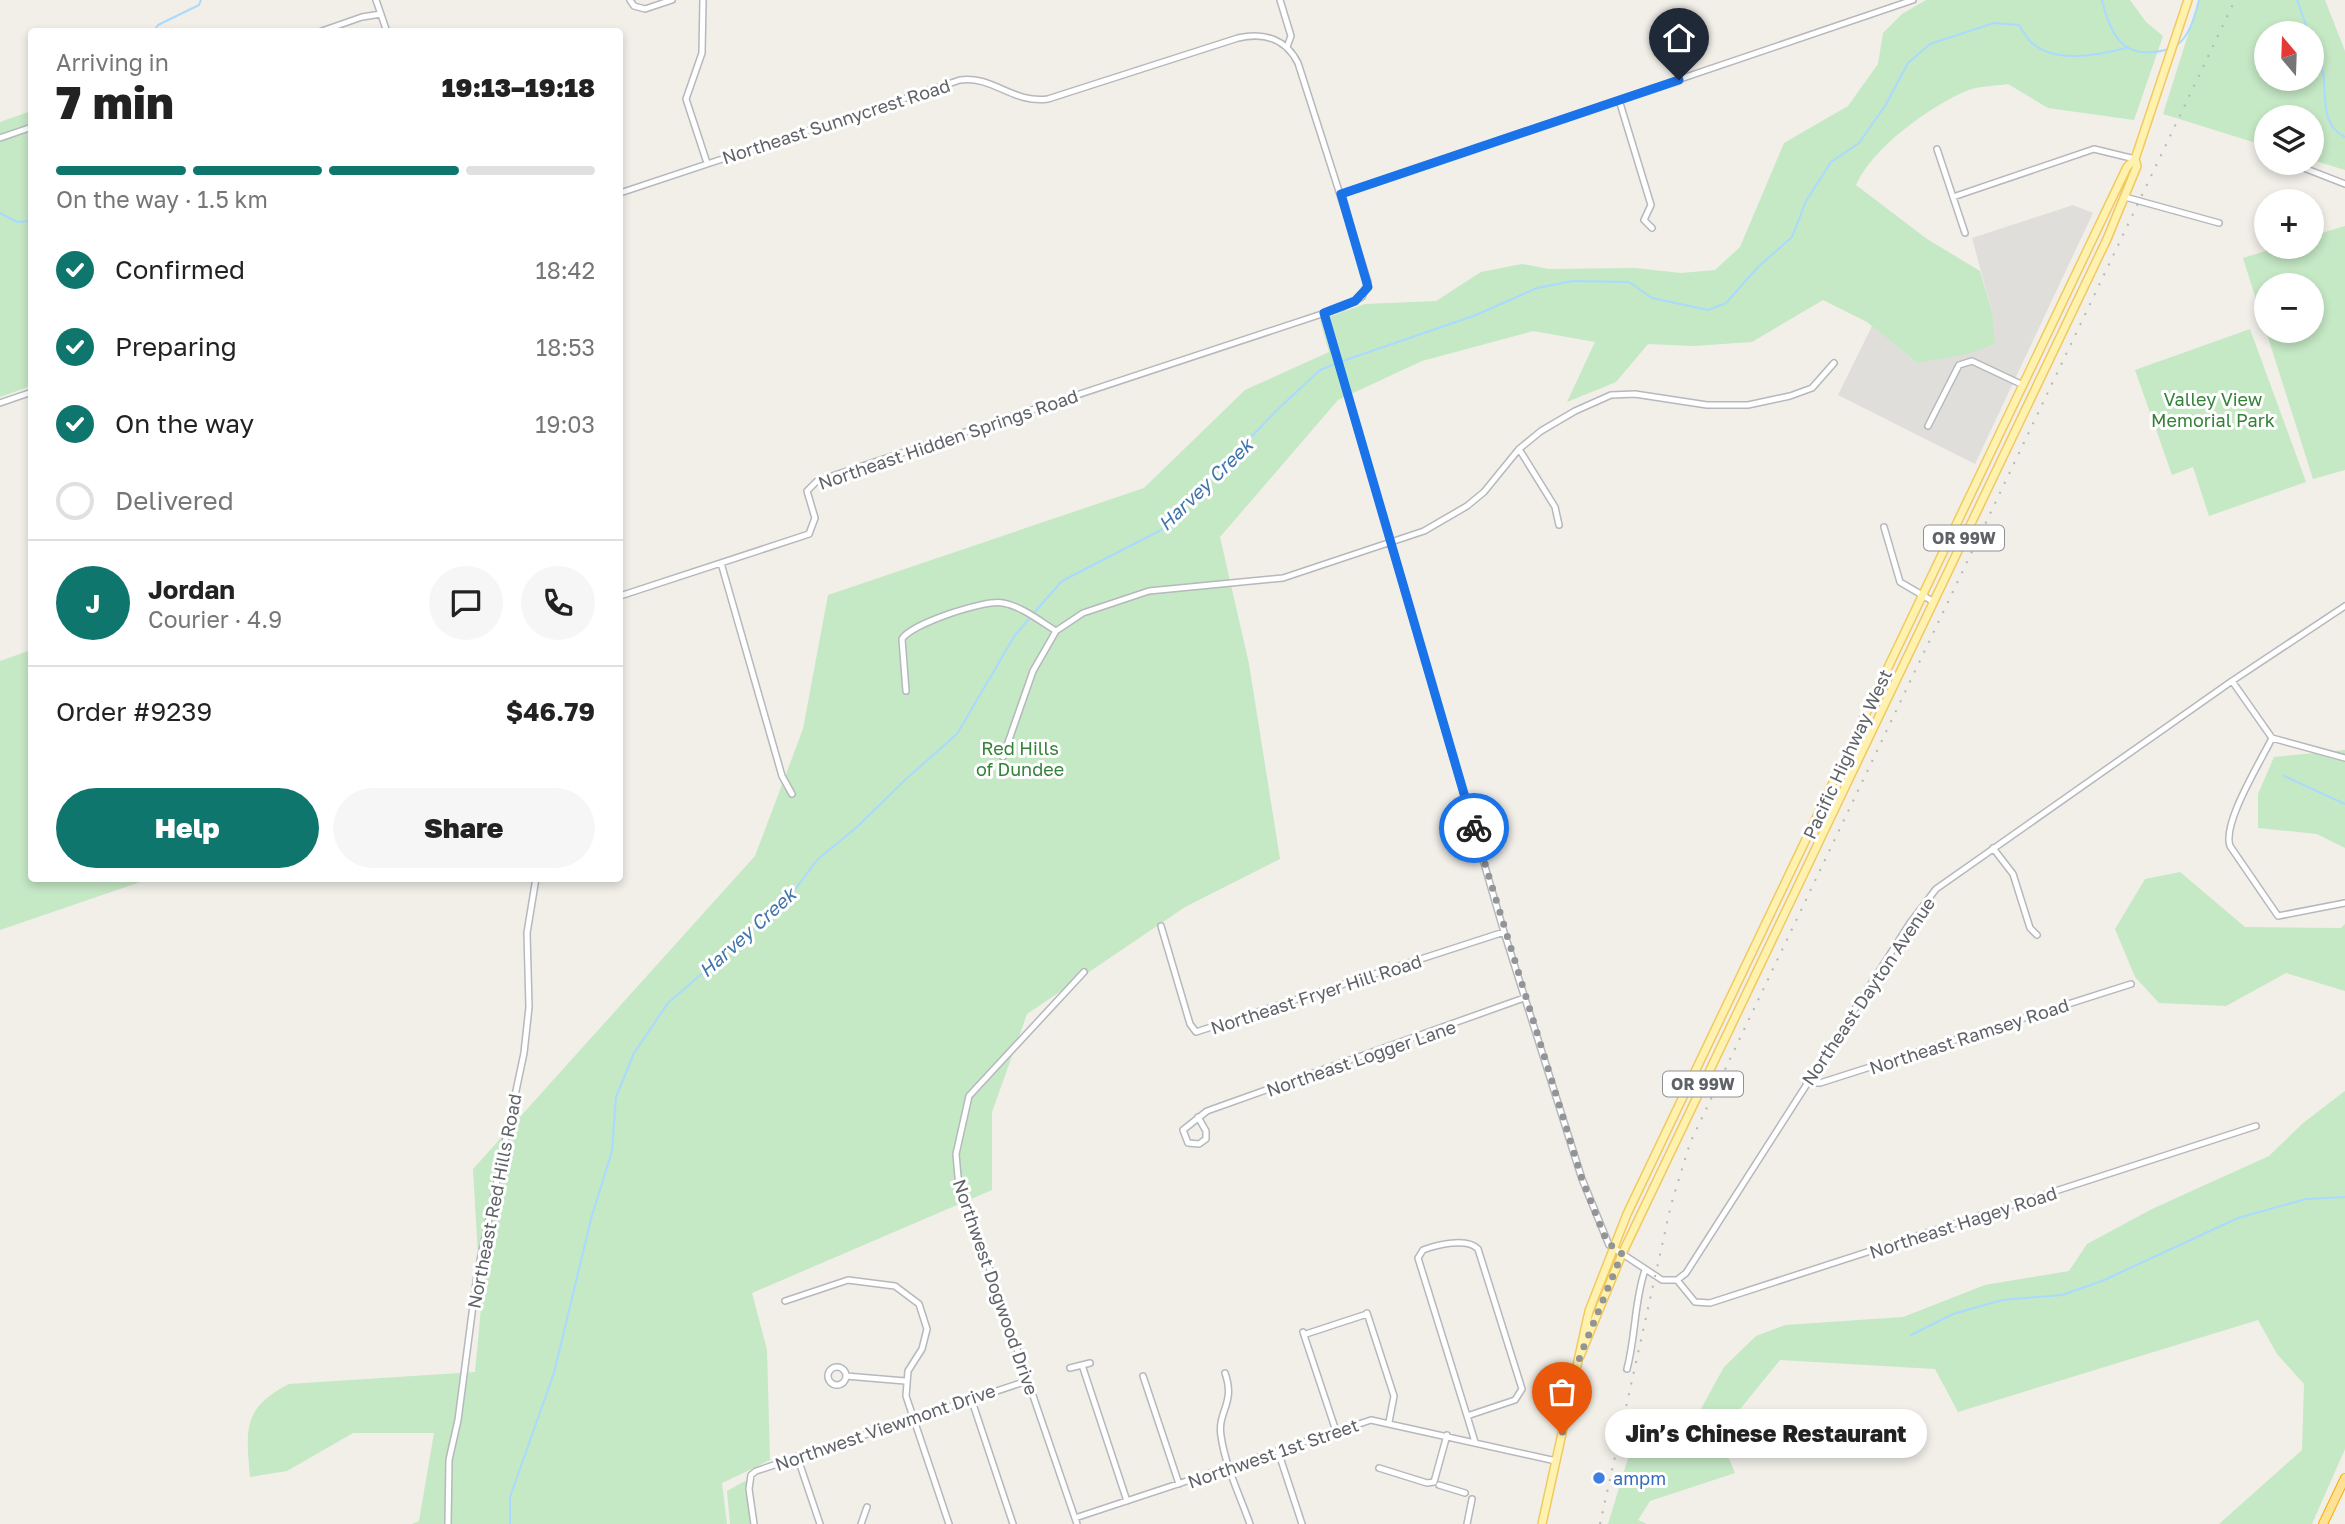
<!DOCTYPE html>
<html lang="en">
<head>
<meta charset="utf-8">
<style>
  body { margin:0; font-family:"Golos Text",sans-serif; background:#f6f6f6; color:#222; height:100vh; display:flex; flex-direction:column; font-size:26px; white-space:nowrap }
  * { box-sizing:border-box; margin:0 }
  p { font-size:23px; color:#767676 }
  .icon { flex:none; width:38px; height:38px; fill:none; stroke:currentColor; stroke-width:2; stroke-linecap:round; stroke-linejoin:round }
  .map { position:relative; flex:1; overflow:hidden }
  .side { position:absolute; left:28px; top:28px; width:595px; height:854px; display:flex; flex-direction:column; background:#fff; border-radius:7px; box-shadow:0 4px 10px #0003 }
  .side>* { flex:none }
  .needle { width:46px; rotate:341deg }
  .controls { position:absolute; left:2254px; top:21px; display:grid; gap:14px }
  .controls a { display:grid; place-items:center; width:70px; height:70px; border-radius:50%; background:#fff; box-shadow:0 4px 10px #0003; font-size:35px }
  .pin { position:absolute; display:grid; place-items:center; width:60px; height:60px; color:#fff; margin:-72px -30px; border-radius:50% 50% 50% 0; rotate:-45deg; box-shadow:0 0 7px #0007 }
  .pin .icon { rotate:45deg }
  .courier { position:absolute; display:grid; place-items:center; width:70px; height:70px; margin:-35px; border:5px solid #1a73e8; border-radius:50%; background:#fff; color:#222; box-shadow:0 2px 9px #0007 }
  .bubble { position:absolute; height:49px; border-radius:24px; background:#fff; box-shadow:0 4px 10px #0003; font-size:23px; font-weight:800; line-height:49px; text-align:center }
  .overview em { font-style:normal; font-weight:800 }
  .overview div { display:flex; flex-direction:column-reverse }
  .overview { display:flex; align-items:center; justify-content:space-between; height:119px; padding:0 28px }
  h1 { font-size:46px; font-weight:800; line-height:52px }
  .bar { display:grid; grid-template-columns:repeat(4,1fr); gap:10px 7px; align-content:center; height:84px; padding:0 28px }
  .bar i { height:9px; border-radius:5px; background:#e0e0e0 }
  .bar .on { background:#0f766e }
  .bar p { grid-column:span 4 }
  .line { display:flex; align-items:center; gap:18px; padding:0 28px; border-top:2px solid #e0e0e0 }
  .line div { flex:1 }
  .round { display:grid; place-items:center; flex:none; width:74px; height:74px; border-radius:37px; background:#f6f6f6 }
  ol { padding:0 28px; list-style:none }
  li { display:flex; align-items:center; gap:21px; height:77px }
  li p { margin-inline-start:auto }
  li .icon { padding:7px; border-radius:50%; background:#0f766e; color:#fff; stroke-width:4 }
  li:last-child { color:#767676 }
  li i { width:38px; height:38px; border:4px solid #e0e0e0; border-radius:50% }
  .primary-button { display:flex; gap:14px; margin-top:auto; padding:14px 28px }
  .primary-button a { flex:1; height:80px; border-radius:42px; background:#0f766e; color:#fff; font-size:28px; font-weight:800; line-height:80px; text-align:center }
  .primary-button a+a { background:#f6f6f6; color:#222 }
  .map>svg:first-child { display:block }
</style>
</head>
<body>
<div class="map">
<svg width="2345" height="1524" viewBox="0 0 2345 1524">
  <rect width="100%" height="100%" fill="#f1efe8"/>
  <path fill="#e0deda" d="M 2073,205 L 2093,213 L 1975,464 L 1838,395 L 1872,326 L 1917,363 L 1992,312 L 1972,238 Z"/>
  <path fill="#c5e8c5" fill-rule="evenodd" d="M 1926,0 L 2130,0 L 2146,22 L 2163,36 L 2134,120 L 2048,108 L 2008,84 C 1995,86 1978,86 1966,91 C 1929,107 1872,148 1856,185 L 1927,239 L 1980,271 L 1992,312 L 1995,344 L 1967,354 L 1917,363 L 1867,322 L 1823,300 L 1752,342 L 1693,346 L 1648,344 L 1616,382 L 1567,402 L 1595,342 L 1533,331 L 1422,361 L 1338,400 L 1220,537 L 1249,664 L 1280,859 L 1185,907 L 1027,1014 L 992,1112 L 992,1190 L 752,1293 L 767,1350 L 770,1460 L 722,1483 L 727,1524 L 412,1524 L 419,1521 L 434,1433 L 353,1433 L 287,1471 L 250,1477 C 246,1430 242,1408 289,1384 L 475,1372 L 481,1308 L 473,1169 L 755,856 L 803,729 L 828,595 L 1144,488 L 1245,390 L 1329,352 L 1320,320 L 1365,304 L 1436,301 L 1481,272 L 1522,264 L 1549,269 L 1635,268 L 1681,273 L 1715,270 L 1740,247 L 1784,143 L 1848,106 L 1878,64 L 1883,33 L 1902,14 Z
    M 2199,0 L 2325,0 L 2345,51 L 2345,170 L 2312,160 L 2312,117 L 2266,117 L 2266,146 L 2163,114 ZM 2266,33 L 2312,33 L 2312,79 L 2266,79 Z
    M 31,111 L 31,386 L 0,397 L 0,122 Z
    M 2345,226 L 2345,470 L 2313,479 L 2266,331 L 2312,331 L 2312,285 L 2266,285 L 2266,331 L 2243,258 L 2278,247 L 2312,247 L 2312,236 Z
    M 2250,329 L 2306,482 L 2209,516 L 2193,467 L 2172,475 L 2135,370 Z
    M 31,650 L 32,878 L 149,879 L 0,930 L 0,661 Z
    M 2345,750 L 2345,848 L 2317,834 L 2258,828 L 2258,794 L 2274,757 Z
    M 2180,872 L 2245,927 L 2341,928 L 2345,924 L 2345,991 L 2286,973 L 2226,1006 L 2159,1003 L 2135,977 L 2115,929 L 2145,879 Z
    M 2345,1091 L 2345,1449 L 2312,1524 L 2219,1524 L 2302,1450 L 2304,1384 L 2277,1354 L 2258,1320 L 1958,1412 L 1935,1369 L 1780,1360 L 1719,1435 L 1735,1473 L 1650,1501 L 1638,1520 L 1647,1524 L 1608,1524 L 1630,1452 L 1640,1444 L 1685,1438 L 1724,1367 L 1756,1336 L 1785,1325 L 1903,1317 L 1985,1285 L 2069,1271 L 2087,1244 L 2152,1209 L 2269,1156 L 2303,1123 Z
    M 747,1480 L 752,1524 L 730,1524 L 727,1491 Z"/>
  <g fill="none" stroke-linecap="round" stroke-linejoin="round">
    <path stroke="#aadaff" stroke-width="2" d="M 2102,0 C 2111,38 2125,62 2169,49
      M 2297,0 L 2309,33
      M 153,32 L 158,25 L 199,5 L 201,0
      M 2312,42 C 2315,52 2321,63 2323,73 C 2327,97 2320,125 2345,137
      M 2177,45 C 2190,36 2195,15 2199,0
      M 0,213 L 17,222 L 32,221
      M 1340,362 L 1476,315 L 1537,288 L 1573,281 L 1629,282 L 1652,298 L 1708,310 L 1726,303 L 1758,267 L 1792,237 L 1806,201 L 1831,162 L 1859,143 L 1885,106 L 1908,63 L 1930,44 L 1994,23 L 2019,25 C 2023,31 2027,39 2032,43 C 2056,64 2099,55 2126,48
      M 1033,614 L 1062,581 L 1161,530 L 1278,409 L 1320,370 L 1335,364
      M 2284,776 L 2345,804
      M 1911,1335 L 1953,1314 L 2002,1300 L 2062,1295 L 2102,1281 L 2238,1218 L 2306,1199 L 2345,1197
      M 510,1524 L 510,1497 L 554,1373 L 591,1219 L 612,1151 L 616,1097 L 634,1053 L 668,1003 L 788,899 L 817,860 L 857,827 L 906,779 L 957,734 L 1015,635 L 1030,618"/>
    <g stroke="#b5b8bc" stroke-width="8">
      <path id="minor" d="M 376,0 L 387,32
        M 630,0 L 634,6 L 645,9 L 672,0
        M 703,0 L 702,53 L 686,99 L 707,163
        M 1280,0 L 1291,36 L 1287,47
        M 319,32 L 362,17 L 381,14
        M 1619,100 L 1651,205 L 1644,220 L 1652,228
        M 0,138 L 32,127
        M 1937,149 L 1965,233
        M 2291,163 L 2345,184
        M 620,193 L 960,80 C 992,75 1013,104 1048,99 L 1238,38 C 1264,32 1286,39 1298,63 L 1368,282 L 1362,297 L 1343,307 L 817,481 L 807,491 L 815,518 L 809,534 L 620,596
        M 1341,194 L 1913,0
        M 1953,197 L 2094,149 L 2135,159
        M 2125,197 L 2219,223
        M 1324,313 L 1504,932 L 1582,1179 L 1609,1245 L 1662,1280 L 1677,1280 L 1686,1273 L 1910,923 L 1936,889 L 2232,681 L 2345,606
        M 0,403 L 32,392
        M 1928,426 L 1959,365 L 1972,361 L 2023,385
        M 1519,449 L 1555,507 L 1559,525
        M 1884,527 L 1900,582 L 1934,602
        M 721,563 L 782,776 L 792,794
        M 2232,681 L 2272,738 L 2345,758
        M 906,691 L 902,639 C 911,624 985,599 1003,603 C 1021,606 1040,621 1056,631 L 1083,613 L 1149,591 L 1283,578 L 1424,531 L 1467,506 L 1484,492 L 1519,449 L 1541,431 L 1575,411 L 1611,395 L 1635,394 L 1707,405 L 1748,405 L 1790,396 L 1812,388 L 1834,363
        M 2272,738 C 2261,761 2222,823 2230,846 L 2278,916 L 2345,903
        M 1003,757 L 1033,671 L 1056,631
        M 1993,848 L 2013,874 L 2030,928 L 2037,935
        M 1161,926 L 1190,1024 L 1196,1032 L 1504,932
        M 1806,1083 L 1820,1083 L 2131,984
        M 1198,1117 L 1206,1131 L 1206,1139 L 1199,1144 L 1188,1143 L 1183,1130 L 1207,1111 L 1524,998
        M 1677,1280 L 1695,1302 L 1710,1303 L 2256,1126
        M 785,1301 L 848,1280 L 895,1286 L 919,1304 L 927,1329 L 922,1349 L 908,1371 L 906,1396 L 949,1524
        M 1367,1313 L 1394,1396 L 1389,1422
        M 1303,1332 L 1336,1431
        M 1306,1334 L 1367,1314
        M 1082,1365 L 1127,1501
        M828 1376a9 9 0 1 1 18 0a9 9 0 1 1-18 0Z
        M 1070,1368 L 1090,1363
        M 1627,1369 C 1636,1335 1634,1302 1645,1270
        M 1225,1373 C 1236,1404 1217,1411 1221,1436 C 1225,1465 1240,1496 1250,1524
        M 846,1376 L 905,1381
        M 1143,1376 L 1179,1484
        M 971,1398 L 1013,1524
        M 1467,1416 L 1515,1400 L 1522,1389 L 1478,1249 C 1467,1237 1436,1245 1423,1250 L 1418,1258 L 1468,1419 L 1475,1442
        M 1278,1451 L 1302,1524
        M 797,1456 L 820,1524
        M 1379,1468 L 1427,1483 L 1434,1482 L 1447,1435
        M 1439,1485 L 1465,1493
        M 1075,1518 L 1371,1420 L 1556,1461
        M 448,1524 L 449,1460 L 458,1420 L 477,1275 L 524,1053 L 529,1007 L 527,933 L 536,878
        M 754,1524 L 749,1489 L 751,1475 L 756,1471 L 1027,1381
        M 861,1524 L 867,1507
        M 1077,1524 L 958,1177 L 956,1154 L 969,1096 L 1084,972
        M 1467,1524 L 1472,1499"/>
    </g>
    <g stroke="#f2c960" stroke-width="10">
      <path id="major" d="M 1580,1356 L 1622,1254 L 2107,239 L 2137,166 L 2135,159 L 2188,0
        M 1542,1524 L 1589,1311 L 1627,1214 L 2127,167 L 2135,159"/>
    </g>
    <g stroke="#f9ab00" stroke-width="10">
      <path id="highway" d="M 2323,1524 L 2345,1478"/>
    </g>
    <use href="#minor" stroke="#fff" stroke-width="5"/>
    <use href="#major" stroke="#fff2af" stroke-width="7"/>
    <use href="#highway" stroke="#fde293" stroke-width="8"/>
    <path stroke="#b6b7b8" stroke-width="2" stroke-dasharray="2 9" stroke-linecap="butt" d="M 1600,1524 L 1671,1205 L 1690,1143 L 2235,0"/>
  </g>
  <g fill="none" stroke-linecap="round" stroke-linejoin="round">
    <path stroke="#929495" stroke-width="7" stroke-dasharray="0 12.6" d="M 1474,828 L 1582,1179 L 1607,1242 L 1622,1254 L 1580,1356 L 1562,1434"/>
    <path stroke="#1a73e8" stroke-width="9" d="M 1474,828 L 1324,313 L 1355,301 L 1368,287 L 1341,194 L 1679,80"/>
  </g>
  <circle fill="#3f7fe0" stroke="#fff" stroke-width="2.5" cx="1599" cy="1478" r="7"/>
  <g text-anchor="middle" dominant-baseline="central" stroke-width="6" stroke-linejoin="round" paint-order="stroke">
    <g fill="#fff" stroke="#8f9295" stroke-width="2">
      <rect x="1924" y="525.5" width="80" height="25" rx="5"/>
      <rect x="1663" y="1071.5" width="80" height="25" rx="5"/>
    </g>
    <g font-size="16" font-weight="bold" fill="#5f6368">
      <text x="1964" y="538">OR 99W</text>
      <text x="1703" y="1084">OR 99W</text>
    </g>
    <g font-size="18" fill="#5f6368" stroke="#fff">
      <text transform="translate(836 121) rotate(-18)">Northeast Sunnycrest Road</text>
      <text transform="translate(948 439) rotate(-19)">Northeast Hidden Springs Road</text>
      <text transform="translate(1847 754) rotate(-65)">Pacific Highway West</text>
      <text transform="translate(1868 991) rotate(-56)">Northeast Dayton Avenue</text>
      <text transform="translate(1316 994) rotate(-18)">Northeast Fryer Hill Road</text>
      <text transform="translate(1969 1036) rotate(-18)">Northeast Ramsey Road</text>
      <text transform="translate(1361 1058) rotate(-19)">Northeast Logger Lane</text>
      <text transform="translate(494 1201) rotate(-79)">Northeast Red Hills Road</text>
      <text transform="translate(1963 1222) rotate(-18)">Northeast Hagey Road</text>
      <text transform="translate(996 1287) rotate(71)">Northwest Dogwood Drive</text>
      <text transform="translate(885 1427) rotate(-19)">Northwest Viewmont Drive</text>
      <text transform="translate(1273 1453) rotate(-19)">Northwest 1st Street</text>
    </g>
    <g font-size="18" fill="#348238" stroke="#fff">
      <text x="2213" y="399">Valley View<tspan x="2213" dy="21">Memorial Park</tspan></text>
      <text x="1020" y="748">Red Hills<tspan x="1020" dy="21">of Dundee</tspan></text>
    </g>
    <g font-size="18" fill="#366cbe" stroke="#fff" text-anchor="start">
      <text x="1613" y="1478">ampm</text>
    </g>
    <g font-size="19" font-style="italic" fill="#4174aa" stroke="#fff">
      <text transform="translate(1205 484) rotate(-44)">Harvey Creek</text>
      <text transform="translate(747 932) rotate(-42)">Harvey Creek</text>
    </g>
  </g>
</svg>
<div class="controls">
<a><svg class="needle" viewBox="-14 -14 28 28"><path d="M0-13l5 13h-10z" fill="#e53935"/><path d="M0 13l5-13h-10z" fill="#767676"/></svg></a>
<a><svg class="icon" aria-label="layers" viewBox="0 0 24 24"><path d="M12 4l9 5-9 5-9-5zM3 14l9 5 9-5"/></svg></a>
<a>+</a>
<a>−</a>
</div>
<div class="pin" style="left:1562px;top:1434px;background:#ea580c"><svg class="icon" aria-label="bag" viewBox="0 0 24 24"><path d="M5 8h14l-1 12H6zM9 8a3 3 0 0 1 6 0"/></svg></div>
<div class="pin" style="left:1679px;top:80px;background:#1f2937"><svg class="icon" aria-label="home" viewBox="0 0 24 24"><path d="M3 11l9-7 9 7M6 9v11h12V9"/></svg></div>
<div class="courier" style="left:1474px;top:828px"><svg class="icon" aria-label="bike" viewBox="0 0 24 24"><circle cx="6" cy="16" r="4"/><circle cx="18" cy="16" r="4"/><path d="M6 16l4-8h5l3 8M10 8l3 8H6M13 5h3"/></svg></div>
<div class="bubble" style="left:1605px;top:1409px;width:322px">Jin’s Chinese Restaurant</div>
<section class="side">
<div class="overview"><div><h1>7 min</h1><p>Arriving in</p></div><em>19:13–19:18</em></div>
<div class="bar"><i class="on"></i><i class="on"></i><i class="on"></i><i></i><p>On the way · 1.5 km</p></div>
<ol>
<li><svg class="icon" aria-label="check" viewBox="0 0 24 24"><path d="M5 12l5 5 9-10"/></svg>Confirmed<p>18:42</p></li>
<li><svg class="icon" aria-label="check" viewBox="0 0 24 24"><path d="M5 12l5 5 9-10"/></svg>Preparing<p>18:53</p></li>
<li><svg class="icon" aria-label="check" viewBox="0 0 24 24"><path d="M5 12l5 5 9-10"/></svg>On the way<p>19:03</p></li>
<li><i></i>Delivered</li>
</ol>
<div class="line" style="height:126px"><b class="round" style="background:#0f766e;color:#fff">J</b><div><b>Jordan</b><p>Courier · 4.9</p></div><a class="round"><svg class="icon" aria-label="chat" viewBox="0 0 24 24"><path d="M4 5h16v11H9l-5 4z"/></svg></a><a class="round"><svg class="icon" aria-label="phone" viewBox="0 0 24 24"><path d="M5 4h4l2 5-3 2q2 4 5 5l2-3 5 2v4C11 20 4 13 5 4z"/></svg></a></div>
<div class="line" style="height:91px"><div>Order #9239</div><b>$46.79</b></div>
<div class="primary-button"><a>Help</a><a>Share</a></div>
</section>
</div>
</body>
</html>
